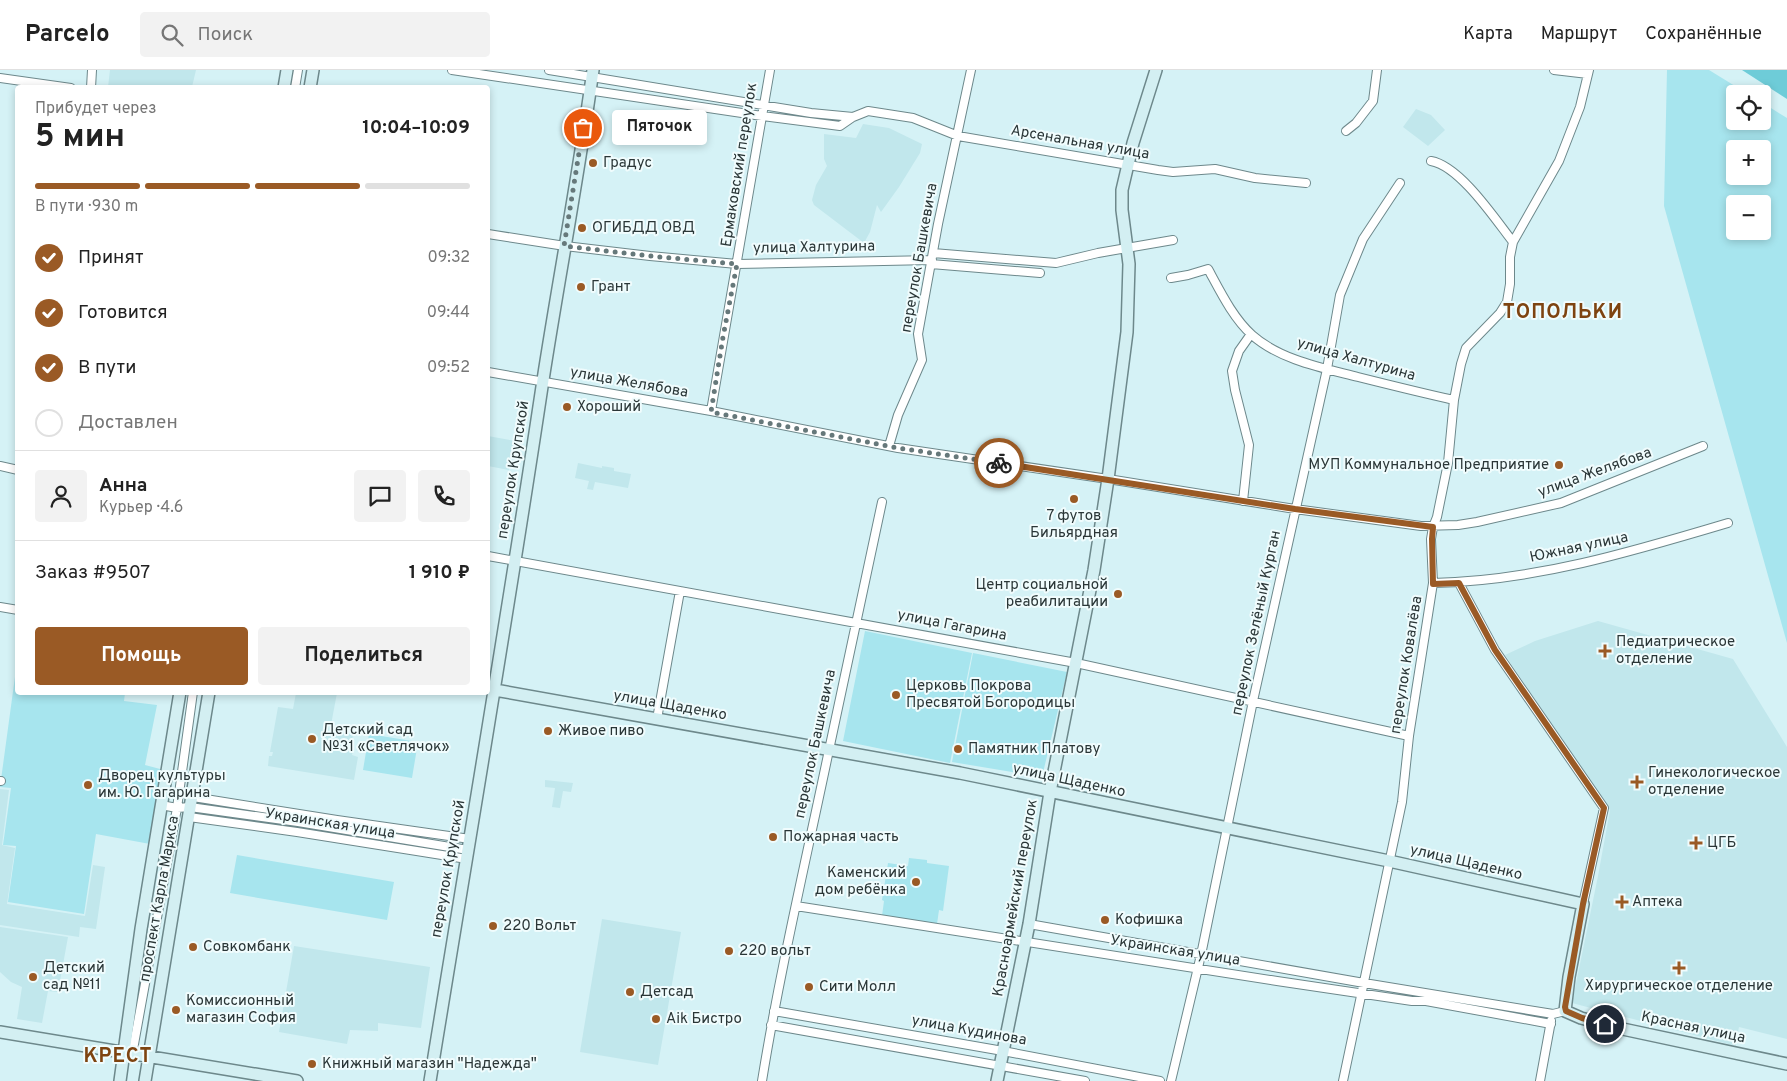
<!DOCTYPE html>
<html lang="ru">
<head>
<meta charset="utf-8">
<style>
  body { margin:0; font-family:Overpass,sans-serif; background:#f2f2f2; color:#222; height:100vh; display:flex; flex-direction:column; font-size:19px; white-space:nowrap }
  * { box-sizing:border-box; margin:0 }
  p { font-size:16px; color:#767676 }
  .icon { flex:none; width:28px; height:28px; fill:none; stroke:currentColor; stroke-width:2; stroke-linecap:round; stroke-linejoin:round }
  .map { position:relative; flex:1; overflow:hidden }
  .panel { position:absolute; left:15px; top:15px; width:475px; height:610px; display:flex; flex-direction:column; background:#fff; border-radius:5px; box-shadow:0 2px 8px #0003 }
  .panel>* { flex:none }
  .tools { position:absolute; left:1726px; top:15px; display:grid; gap:10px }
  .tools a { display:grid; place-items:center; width:45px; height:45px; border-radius:5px; background:#fff; box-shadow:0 2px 8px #0003; font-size:25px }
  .pin { position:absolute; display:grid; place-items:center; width:42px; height:42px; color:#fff; margin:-21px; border:2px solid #fff; border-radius:50%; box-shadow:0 1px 5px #0007 }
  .courier { position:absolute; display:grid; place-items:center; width:50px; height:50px; margin:-25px; border:4px solid #9a5a25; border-radius:50%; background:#fff; color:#222; box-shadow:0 1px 6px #0007 }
  .bubble { position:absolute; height:35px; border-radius:5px; background:#fff; box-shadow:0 2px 8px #0003; font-size:16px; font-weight:700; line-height:35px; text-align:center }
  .summary em { font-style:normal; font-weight:700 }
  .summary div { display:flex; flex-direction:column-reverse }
  .summary { display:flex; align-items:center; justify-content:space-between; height:85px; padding:0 20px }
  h1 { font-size:32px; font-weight:700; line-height:38px }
  .bar { display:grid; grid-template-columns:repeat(4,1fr); gap:8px 5px; align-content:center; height:60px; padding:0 20px }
  .bar i { height:6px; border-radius:4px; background:#e0e0e0 }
  .bar .active { background:#9a5a25 }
  .bar p { grid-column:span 4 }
  .line { display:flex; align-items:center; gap:12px; padding:0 20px; border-top:1px solid #e0e0e0 }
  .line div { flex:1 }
  .round { display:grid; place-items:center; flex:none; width:52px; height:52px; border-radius:5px; background:#f2f2f2 }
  ol { padding:0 20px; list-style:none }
  li { display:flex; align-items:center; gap:15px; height:55px }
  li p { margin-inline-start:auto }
  li .icon { padding:5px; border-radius:50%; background:#9a5a25; color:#fff; stroke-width:4 }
  li:last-child { color:#767676 }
  li i { width:28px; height:28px; border:2px solid #e0e0e0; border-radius:50% }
  .cta { display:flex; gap:10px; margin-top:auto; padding:10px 20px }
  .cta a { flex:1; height:58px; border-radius:5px; background:#9a5a25; color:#fff; font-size:20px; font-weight:700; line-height:58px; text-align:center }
  .cta a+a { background:#f2f2f2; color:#222 }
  header { display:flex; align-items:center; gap:30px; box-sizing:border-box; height:70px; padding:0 25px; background:#fff; border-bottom:1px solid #e0e0e0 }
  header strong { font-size:24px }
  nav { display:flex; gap:28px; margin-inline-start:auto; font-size:18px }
  .search { width:350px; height:45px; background:#f2f2f2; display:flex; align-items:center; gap:12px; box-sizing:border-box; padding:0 18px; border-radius:5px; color:#767676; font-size:19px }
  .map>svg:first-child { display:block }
</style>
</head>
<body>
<header>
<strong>Parcelo</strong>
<div class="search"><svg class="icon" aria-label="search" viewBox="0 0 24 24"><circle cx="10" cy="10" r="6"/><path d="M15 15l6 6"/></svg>Поиск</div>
<nav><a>Карта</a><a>Маршрут</a><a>Сохранённые</a></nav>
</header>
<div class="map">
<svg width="1787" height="1011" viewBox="0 0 1787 1011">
  <rect width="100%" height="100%" fill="#d5f2f6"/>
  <path fill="#c1e7ec" d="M 110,0 L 196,0 L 192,17 L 108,17 Z
    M 1416,39 L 1431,45 L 1445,60 L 1428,76 L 1403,57 Z
    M 863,54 L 889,58 L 922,74 L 920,83 L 899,117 L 881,142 L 877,135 L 870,162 L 864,173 L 814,135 L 812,130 L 816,115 L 827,96 L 824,89 L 824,64 L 856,68 Z
    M 488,366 L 515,371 L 509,400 L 488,396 Z
    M 578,393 L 602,398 L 602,396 L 614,398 L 614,401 L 631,404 L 628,418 L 595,412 L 593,420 L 587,419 L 589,411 L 575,408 Z
    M 1598,551 L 1733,589 L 1787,677 L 1787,969 L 1739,957 L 1736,971 L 1736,976 L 1572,933 L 1598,806 L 1610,740 L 1505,585 L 1535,571 Z
    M 296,623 L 337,623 L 330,660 L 353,665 L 351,674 L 354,675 L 352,685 L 358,687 L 354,710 L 268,696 L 269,686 L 272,686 L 273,682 L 270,682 L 278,637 L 293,639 Z
    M 545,710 L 573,713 L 571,722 L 563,721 L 560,738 L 552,737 L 555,718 L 545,717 Z
    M 0,719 L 9,720 L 2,775 L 15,778 L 7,834 L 85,846 L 93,795 L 105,797 L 96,859 L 80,857 L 79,867 L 0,855 Z
    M 602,849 L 681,862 L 658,995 L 580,982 Z
    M 0,857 L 68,867 L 58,922 L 48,921 L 42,953 L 17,949 L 22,917 L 11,912 L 0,902 Z
    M 294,876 L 430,897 L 421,958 L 378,953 L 378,961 L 350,960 L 347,974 L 279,962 Z"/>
  <path fill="#a7e5ee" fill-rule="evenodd" d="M 1667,0 L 1709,0 L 1748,24 L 1735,24 L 1735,51 L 1762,51 L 1763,33 L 1787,48 L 1787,573 L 1664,136 ZM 1735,79 L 1762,79 L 1762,106 L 1735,106 ZM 1735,134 L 1762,134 L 1762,161 L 1735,161 Z
    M 865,561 L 972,583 L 950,693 L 843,671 Z
    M 973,583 L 1067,602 L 1042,707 L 952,692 Z
    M 17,592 L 18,622 L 125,623 L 124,631 L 157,635 L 145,695 L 164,700 L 150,774 L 96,764 L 84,844 L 8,832 L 16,776 L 3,775 L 11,718 L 0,717 Z
    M 369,664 L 418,672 L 412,708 L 363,700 Z
    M 237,785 L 394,812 L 387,850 L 230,823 Z
    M 909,788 L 927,790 L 927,793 L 949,796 L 943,841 L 939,840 L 937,854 L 882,846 L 884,831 L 882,830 L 888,793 L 908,796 Z"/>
  <path fill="#6eccd8" d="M 1742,0 L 1787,0 L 1787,29 Z"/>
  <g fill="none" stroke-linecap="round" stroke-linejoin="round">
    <g stroke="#6d888b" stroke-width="10">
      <path id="street" d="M 452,0 L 762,46 L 840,56 L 853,47
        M 549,0 L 811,43 L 853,47 L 868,41 L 913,48 L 958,66 L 1158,100 L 1173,102 L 1215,99 L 1255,108 L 1306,113
        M 1554,0 L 1588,4
        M 0,8 L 71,18
        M 91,18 L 92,0
        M 295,18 L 298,0
        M 1346,61 L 1356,53 L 1373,31 L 1377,0
        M 1431,91 C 1460,96 1495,149 1513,172
        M 488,164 L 565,176 L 650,186 L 737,194 L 932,190
        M 933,183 L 1056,193 L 1098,183 L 1173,170
        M 931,194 L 1040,203
        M 1171,208 L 1188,205 L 1208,199 C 1220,221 1233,248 1252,265 C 1280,290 1323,298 1358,307 C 1390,315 1422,323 1454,330
        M 488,302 L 711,341 L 898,378 L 1108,409 L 1295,439 L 1421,456 L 1458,455 L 1477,452 L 1561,433 L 1703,376
        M 711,341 L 770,0
        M 889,376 L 898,345 L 922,290 L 918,264 L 938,154 L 971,0
        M 0,396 L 18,400
        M 1243,431 L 1249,375 L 1235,320 L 1232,301 L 1239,281 L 1251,264
        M 488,486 L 1076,593 L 1409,666
        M 1433,513 C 1534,511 1631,482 1728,453
        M 1459,513 L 1495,580 L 1604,738 L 1583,834
        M 0,537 L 18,540
        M 657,649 L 680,521
        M 0,711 L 1,711
        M 193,727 L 337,750 L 470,769
        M 161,735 L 177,738 L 190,737 L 298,752 L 468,780
        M 189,747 L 297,762 L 467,789
        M 796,836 L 1277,911 L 1412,931 L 1426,931 L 1551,954
        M 1029,854 L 1364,913 L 1553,944 L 1565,941
        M 774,941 L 1003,981 L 1160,1011
        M 771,955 L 1085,1011
        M 132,985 L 177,738 L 193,622
        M 762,1011 C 780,900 806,790 829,680 C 847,597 864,514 882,432
        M 1171,1011 L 1201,885 L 1253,631 L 1327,299 L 1340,225 L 1363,169 L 1400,113
        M 1343,1011 L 1402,732 L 1409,666 L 1433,513 L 1431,469 L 1433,457 L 1437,447 L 1448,393 L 1454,330 L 1461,294 L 1466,278 L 1500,243 L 1507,232 L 1510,214 L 1510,187 L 1513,172 L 1559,91 L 1580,37 L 1589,0
        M 1540,1011 L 1551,951"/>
    </g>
    <g stroke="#6d888b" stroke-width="14">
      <path id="secondary" d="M 284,18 L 287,0
        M 310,18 L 313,0
        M 495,620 L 960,703 L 1389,791 L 1583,834 L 1569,907 L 1565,941 L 1581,948 L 1618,958 L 1787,994
        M 0,962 L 297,1011
        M 120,1011 L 141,859 L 180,622
        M 145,1011 L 209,622
        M 430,1011 C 468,777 508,544 543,310 C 559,207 579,103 593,0
        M 997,1011 L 1029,854 L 1050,722 L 1094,500 L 1108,409 L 1127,262 L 1129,194 L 1122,140 L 1122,120 L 1133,73 L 1156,0"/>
    </g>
    <use href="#street" stroke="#fff" stroke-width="8"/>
    <use href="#secondary" stroke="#d3eff2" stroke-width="11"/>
  </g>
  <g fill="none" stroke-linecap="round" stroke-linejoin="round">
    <path stroke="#66787a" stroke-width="5" stroke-dasharray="0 9" d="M 583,58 L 564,176 L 650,186 L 737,194 L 723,267 L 711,342 L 898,378 L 999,393"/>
    <path stroke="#9a5a25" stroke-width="6" d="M 999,393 L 1295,439 L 1433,457 L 1432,469 L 1433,514 L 1459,513 L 1495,580 L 1604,738 L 1583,834 L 1565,937 L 1566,941 L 1582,948 L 1605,954"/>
  </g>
  <g fill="#9a5a25" stroke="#f0fcfd" stroke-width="2">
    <circle cx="593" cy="93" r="5"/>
    <circle cx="582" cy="158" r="5"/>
    <circle cx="581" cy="217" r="5"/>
    <circle cx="567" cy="337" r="5"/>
    <circle cx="1559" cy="395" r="5"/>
    <circle cx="1074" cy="429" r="5"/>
    <circle cx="1118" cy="524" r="5"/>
    <path d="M1602.5 573.5h5v5h5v5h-5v5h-5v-5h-5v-5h5z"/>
    <circle cx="896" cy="625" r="5"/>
    <circle cx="548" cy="661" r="5"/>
    <circle cx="312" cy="669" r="5"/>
    <circle cx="958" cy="679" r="5"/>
    <path d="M1634.5 704.5h5v5h5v5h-5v5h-5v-5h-5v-5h5z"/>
    <circle cx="88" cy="715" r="5"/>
    <circle cx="773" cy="767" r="5"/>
    <path d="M1693.5 765.5h5v5h5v5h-5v5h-5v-5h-5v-5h5z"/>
    <circle cx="916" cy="812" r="5"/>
    <path d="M1619.5 824.5h5v5h5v5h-5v5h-5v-5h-5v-5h5z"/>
    <circle cx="1105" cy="850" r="5"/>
    <circle cx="493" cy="856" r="5"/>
    <circle cx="193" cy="877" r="5"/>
    <circle cx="729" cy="881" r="5"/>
    <path d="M1676.5 890.5h5v5h5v5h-5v5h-5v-5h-5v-5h5z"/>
    <circle cx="33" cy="907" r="5"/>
    <circle cx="809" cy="917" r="5"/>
    <circle cx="630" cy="922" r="5"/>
    <circle cx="176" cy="940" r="5"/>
    <circle cx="656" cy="949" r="5"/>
    <circle cx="312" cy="994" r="5"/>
  </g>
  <g text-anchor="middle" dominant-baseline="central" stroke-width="4" stroke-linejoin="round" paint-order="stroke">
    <g font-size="15" fill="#2a3637" stroke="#f0fcfd">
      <text transform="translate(1080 73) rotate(10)">Арсенальная улица</text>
      <text transform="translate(740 95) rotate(-81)">Ермаковский переулок</text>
      <text transform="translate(814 178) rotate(-1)">улица Халтурина</text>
      <text transform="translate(920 188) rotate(-80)">переулок Башкевича</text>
      <text transform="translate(1356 290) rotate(16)">улица Халтурина</text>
      <text transform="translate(629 313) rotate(10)">улица Желябова</text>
      <text transform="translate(514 400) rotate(-81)">переулок Крупской</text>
      <text transform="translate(1595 403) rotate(-20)">улица Желябова</text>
      <text transform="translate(1579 478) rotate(-12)">Южная улица</text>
      <text transform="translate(1257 553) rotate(-78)">переулок Зелёный Курган</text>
      <text transform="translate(952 556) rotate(11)">улица Гагарина</text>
      <text transform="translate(1407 595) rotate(-81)">переулок Ковалёва</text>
      <text transform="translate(670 636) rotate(10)">улица Щаденко</text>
      <text transform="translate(816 674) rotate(-78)">переулок Башкевича</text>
      <text transform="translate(1069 711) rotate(12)">улица Щаденко</text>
      <text transform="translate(330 754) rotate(9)">Украинская улица</text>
      <text transform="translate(1466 793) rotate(13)">улица Щаденко</text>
      <text transform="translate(449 799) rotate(-80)">переулок Крупской</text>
      <text transform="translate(1016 828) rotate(-80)">Красноармейский переулок</text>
      <text transform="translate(160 829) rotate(-80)">проспект Карла Маркса</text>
      <text transform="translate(1175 881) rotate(9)">Украинская улица</text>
      <text transform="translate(1693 958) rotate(12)">Красная улица</text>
      <text transform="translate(969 961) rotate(10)">улица Кудинова</text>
    </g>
    <g font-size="15" fill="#2a3637" stroke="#f0fcfd" text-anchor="start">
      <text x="603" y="93">Градус</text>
      <text x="592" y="158">ОГИБДД ОВД</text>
      <text x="591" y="217">Грант</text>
      <text x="577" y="337">Хороший</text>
      <text x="1549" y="395" text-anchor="end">МУП Коммунальное Предприятие</text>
      <text x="1074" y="446" text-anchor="middle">7 футов<tspan x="1074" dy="17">Бильярдная</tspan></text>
      <text x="1108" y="515" text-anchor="end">Центр социальной<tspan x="1108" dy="17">реабилитации</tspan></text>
      <text x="1616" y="572">Педиатрическое<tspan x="1616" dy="17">отделение</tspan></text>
      <text x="906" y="616">Церковь Покрова<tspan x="906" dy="17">Пресвятой Богородицы</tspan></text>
      <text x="322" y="660">Детский сад<tspan x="322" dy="17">№31 «Светлячок»</tspan></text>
      <text x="558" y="661">Живое пиво</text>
      <text x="968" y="679">Памятник Платову</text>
      <text x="1648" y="703">Гинекологическое<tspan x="1648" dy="17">отделение</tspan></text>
      <text x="98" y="706">Дворец культуры<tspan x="98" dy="17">им. Ю. Гагарина</tspan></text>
      <text x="783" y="767">Пожарная часть</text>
      <text x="1707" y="773">ЦГБ</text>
      <text x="906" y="803" text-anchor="end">Каменский<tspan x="906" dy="17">дом ребёнка</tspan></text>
      <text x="1632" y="832">Аптека</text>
      <text x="1115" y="850">Кофишка</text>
      <text x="503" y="856">220 Вольт</text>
      <text x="203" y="877">Совкомбанк</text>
      <text x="739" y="881">220 вольт</text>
      <text x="43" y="898">Детский<tspan x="43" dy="17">сад №11</tspan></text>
      <text x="1679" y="916" text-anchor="middle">Хирургическое отделение</text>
      <text x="819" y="917">Сити Молл</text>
      <text x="640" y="922">Детсад</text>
      <text x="186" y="931">Комиссионный<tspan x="186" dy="17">магазин София</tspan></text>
      <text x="666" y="949">Aik Бистро</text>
      <text x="322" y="994">Книжный магазин "Надежда"</text>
    </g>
    <g font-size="20" font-weight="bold" letter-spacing="1" fill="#7e4411" stroke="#f0fcfd">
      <text x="1563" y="243">ТОПОЛЬКИ</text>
      <text x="118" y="987">КРЕСТ</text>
    </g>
  </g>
</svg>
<div class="tools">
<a><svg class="icon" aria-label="locate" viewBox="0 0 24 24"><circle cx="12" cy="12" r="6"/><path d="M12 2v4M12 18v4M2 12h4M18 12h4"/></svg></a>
<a>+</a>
<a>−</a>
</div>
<div class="pin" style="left:583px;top:58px;background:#ea580c"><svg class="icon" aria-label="bag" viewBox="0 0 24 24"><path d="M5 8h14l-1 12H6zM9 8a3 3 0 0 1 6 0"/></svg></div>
<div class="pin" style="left:1605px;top:954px;background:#1f2937"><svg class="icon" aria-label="home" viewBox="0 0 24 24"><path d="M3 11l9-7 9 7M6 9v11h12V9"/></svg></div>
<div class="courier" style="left:999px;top:393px"><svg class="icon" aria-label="bike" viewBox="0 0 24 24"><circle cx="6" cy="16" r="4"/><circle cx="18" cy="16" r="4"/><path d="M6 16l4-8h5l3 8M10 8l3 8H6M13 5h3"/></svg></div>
<div class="bubble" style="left:612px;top:40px;width:95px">Пяточок</div>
<section class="panel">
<div class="summary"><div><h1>5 мин</h1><p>Прибудет через</p></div><em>10:04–10:09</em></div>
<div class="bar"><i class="active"></i><i class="active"></i><i class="active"></i><i></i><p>В пути · 930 m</p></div>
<ol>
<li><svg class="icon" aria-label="check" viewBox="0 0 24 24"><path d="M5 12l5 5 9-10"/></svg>Принят<p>09:32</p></li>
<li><svg class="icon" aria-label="check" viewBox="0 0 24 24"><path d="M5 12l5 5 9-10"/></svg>Готовится<p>09:44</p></li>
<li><svg class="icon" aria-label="check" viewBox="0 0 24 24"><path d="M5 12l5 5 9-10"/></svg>В пути<p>09:52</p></li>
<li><i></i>Доставлен</li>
</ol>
<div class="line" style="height:90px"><a class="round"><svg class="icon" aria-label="person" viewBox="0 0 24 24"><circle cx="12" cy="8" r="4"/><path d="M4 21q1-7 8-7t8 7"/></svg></a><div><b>Анна</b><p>Курьер · 4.6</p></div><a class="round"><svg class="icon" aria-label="chat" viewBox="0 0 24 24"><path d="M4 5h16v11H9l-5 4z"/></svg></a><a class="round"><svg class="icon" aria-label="phone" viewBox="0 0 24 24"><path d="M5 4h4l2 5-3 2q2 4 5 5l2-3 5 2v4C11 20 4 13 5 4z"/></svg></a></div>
<div class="line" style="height:65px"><div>Заказ #9507</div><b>1 910 ₽</b></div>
<div class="cta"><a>Помощь</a><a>Поделиться</a></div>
</section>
</div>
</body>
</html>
